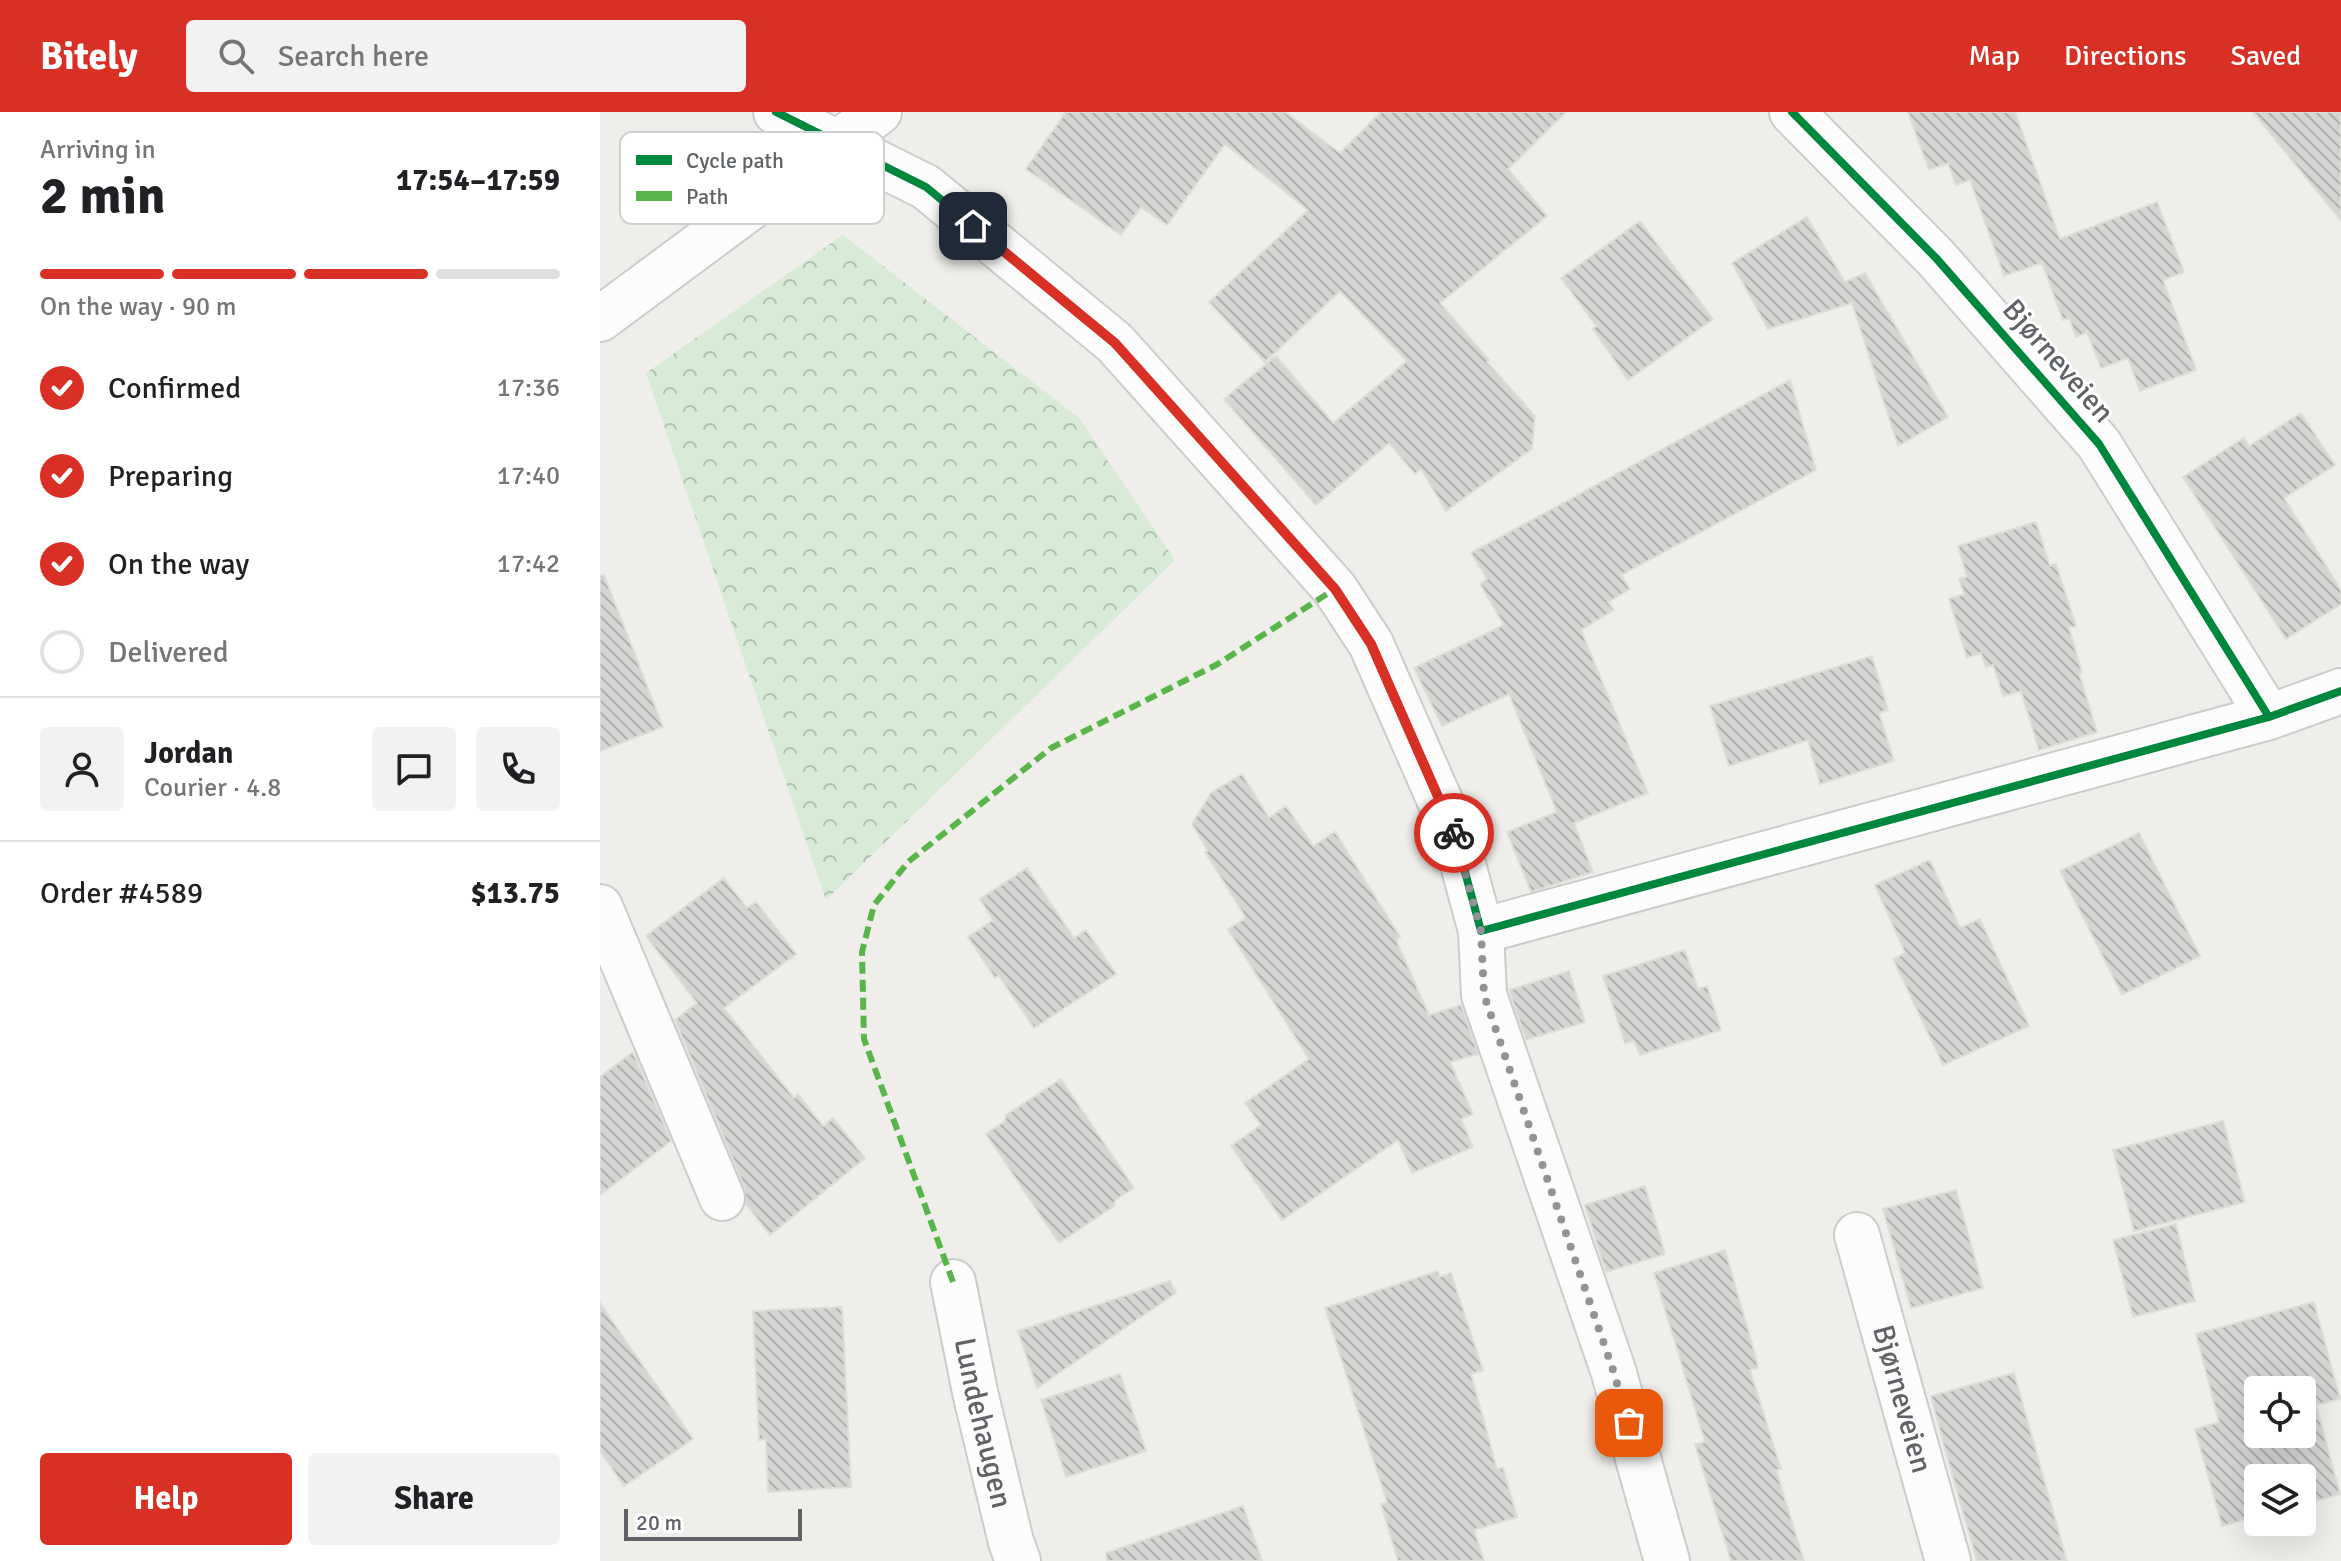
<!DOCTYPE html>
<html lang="en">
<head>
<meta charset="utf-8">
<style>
  body { margin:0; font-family:Signika,sans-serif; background:#f2f2f2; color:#202124; height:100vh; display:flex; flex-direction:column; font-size:30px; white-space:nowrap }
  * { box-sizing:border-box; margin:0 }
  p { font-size:26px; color:#757577 }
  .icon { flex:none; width:44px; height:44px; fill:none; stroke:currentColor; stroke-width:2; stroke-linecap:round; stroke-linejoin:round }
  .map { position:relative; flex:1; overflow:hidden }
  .drawer { display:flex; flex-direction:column; background:#fff; width:600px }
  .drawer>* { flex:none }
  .tools { position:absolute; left:1644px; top:1264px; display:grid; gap:16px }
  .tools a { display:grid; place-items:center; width:72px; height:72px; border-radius:8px; background:#fff; box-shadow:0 8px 32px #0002; font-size:40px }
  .scale { position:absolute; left:24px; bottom:20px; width:178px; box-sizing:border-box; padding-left:8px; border:4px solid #5f6368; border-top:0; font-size:22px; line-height:28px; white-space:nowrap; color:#5f6368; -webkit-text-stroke:6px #fff; paint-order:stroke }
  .pin { position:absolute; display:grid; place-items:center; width:68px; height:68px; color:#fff; margin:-34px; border-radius:16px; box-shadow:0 4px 12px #0006 }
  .courier { position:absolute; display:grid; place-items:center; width:80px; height:80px; margin:-40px; border:6px solid #d93025; border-radius:50%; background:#fff; color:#222; box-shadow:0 2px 10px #0007 }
  .overview em { font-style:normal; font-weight:800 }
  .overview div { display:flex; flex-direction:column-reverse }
  .overview { display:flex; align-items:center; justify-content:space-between; height:136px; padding:0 40px }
  h1 { font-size:52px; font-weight:800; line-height:60px }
  .bar { display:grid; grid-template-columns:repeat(4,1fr); gap:12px 8px; align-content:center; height:96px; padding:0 40px }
  .bar i { height:10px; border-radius:6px; background:#e0e0e0 }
  .bar .current { background:#d93025 }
  .bar p { grid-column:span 4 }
  .line { display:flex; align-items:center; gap:20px; padding:0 40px; border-top:2px solid #e0e0e0 }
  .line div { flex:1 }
  .round { display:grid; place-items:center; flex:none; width:84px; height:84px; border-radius:8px; background:#f2f2f2 }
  ol { padding:0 40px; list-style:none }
  li { display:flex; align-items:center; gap:24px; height:88px }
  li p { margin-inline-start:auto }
  li .icon { padding:8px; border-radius:50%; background:#d93025; color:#fff; stroke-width:4 }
  li:last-child { color:#757577 }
  li i { width:44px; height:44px; border:4px solid #e0e0e0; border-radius:50% }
  .action { display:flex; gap:16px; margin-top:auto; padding:16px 40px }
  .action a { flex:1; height:92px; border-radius:8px; background:#d93025; color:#fff; font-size:32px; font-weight:800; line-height:92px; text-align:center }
  .action a+a { background:#f2f2f2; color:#202124 }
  header { display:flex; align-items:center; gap:48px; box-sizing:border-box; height:112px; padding:0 40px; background:#d93025; color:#fff }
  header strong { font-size:38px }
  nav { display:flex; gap:44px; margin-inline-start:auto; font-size:28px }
  .search { width:560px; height:72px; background:#f2f2f2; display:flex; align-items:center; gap:20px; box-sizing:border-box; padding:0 28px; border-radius:8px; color:#757577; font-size:30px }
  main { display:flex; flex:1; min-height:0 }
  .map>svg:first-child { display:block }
</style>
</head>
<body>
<header>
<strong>Bitely</strong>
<div class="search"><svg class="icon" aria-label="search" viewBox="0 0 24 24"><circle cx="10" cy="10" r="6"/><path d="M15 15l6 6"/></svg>Search here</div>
<nav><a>Map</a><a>Directions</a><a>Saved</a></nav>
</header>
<main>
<section class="drawer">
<div class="overview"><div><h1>2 min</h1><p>Arriving in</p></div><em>17:54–17:59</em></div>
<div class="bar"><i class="current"></i><i class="current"></i><i class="current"></i><i></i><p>On the way · 90 m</p></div>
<ol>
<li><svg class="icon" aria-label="check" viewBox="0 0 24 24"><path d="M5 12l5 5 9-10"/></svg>Confirmed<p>17:36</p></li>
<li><svg class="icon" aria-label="check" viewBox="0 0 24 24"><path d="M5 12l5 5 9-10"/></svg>Preparing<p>17:40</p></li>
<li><svg class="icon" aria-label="check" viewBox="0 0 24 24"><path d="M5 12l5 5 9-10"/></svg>On the way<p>17:42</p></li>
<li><i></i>Delivered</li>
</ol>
<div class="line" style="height:144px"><a class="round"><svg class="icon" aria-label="person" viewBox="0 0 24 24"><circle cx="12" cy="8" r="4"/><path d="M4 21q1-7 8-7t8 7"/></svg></a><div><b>Jordan</b><p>Courier · 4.8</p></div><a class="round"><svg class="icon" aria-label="chat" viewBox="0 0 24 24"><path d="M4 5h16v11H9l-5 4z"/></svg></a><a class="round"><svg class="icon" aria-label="phone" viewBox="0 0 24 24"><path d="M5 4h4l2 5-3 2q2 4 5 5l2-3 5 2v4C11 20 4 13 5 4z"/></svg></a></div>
<div class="line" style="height:104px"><div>Order #4589</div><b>$13.75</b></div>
<div class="action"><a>Help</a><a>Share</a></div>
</section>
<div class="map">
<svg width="1741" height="1449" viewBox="0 0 1741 1449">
  <defs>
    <pattern id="park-crowns" width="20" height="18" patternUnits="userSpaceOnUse" patternTransform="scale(2)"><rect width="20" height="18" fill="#d8ebd6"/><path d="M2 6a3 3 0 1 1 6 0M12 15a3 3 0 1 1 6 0" fill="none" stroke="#b2c2b1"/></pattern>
    <pattern id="building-back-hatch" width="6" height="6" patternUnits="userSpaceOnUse" patternTransform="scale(2)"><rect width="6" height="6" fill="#d6d5d3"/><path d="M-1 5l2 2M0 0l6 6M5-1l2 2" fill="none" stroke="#b1b0af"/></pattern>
  </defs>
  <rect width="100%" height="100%" fill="#efeeea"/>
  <path fill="url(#park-crowns)" d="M 243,123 L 479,306 L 575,448 L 226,788 L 46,261 Z"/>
  <path fill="url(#building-back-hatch)" stroke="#deddd9" stroke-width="2" fill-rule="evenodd" d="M 466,0 L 685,0 L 740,41 L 781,0 L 966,0 L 908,57 L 947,104 L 840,191 L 889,248 L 887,250 L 935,304 L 932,337 L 846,399 L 821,357 L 815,362 L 789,331 L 716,393 L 624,287 L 676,244 L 733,311 L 807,249 L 740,179 L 665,250 L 609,190 L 708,98 L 625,32 L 567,113 L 541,95 L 521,123 L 426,57 Z
    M 1308,0 L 1415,0 L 1460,127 L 1557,90 L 1584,160 L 1563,168 L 1596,258 L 1540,279 L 1528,246 L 1501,256 L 1487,220 L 1476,225 L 1469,206 L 1463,208 L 1442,151 L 1404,164 L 1370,68 L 1356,73 L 1348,51 L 1329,58 Z
    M 1653,0 L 1741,0 L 1741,109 Z
    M 1207,105 L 1245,170 L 1265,161 L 1348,305 L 1298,334 L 1252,191 L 1168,217 L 1132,151 Z
    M 1040,109 L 1113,207 L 1028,268 L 993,217 L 996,214 L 961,166 Z
    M 1190,268 L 1216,358 L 1021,463 L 1030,477 L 1008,490 L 1014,498 L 981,518 L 1048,681 L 974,711 L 993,760 L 931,780 L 907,720 L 957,700 L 909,582 L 842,614 L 814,556 L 904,513 L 880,472 L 887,467 L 871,441 Z
    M 1701,301 L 1735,353 L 1684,386 L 1741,478 L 1741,492 L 1686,527 L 1583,365 L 1644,326 L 1649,334 Z
    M 1436,410 L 1450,454 L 1456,452 L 1476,514 L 1469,516 L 1482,560 L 1479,561 L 1497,620 L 1439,638 L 1421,579 L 1403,584 L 1393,553 L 1386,555 L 1381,541 L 1367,546 L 1349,487 L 1364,482 L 1359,467 L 1367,465 L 1358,434 Z
    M 0,463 L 4,463 L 63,615 L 0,639 Z
    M 1272,544 L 1288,598 L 1279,601 L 1294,649 L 1220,672 L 1208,628 L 1129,654 L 1110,594 Z
    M 642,662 L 669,706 L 686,694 L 713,734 L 735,720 L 800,825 L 796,828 L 829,903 L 861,893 L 878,942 L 850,950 L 873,1002 L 861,1007 L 873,1035 L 812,1061 L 798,1028 L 682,1108 L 631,1034 L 661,1013 L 645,991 L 709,947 L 628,817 L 646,806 L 605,740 L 608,739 L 592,712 L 611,681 Z
    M 1539,721 L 1600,844 L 1522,883 L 1460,759 Z
    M 1330,748 L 1360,816 L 1380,807 L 1429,914 L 1343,953 L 1293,847 L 1305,841 L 1275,773 Z
    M 427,756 L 474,826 L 486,818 L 516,862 L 434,916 L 399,864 L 395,866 L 368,825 L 393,808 L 380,787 Z
    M 124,766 L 147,796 L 156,790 L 196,842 L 124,896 L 194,986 L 198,982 L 223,1014 L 233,1006 L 265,1046 L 170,1123 L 146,1092 L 145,1076 L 75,908 L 97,891 L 46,824 Z
    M 1085,838 L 1098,877 L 1107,874 L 1121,918 L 1040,943 L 1034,929 L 1025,931 L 1003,864 Z
    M 969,859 L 985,910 L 926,928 L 909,878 Z
    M 33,940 L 71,1029 L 0,1083 L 0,965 Z
    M 461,967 L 534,1076 L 515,1088 L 514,1094 L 459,1131 L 386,1022 L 405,1009 L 406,1003 Z
    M 1623,1009 L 1645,1090 L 1534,1119 L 1513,1038 Z
    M 1045,1074 L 1065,1142 L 1006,1160 L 985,1093 Z
    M 1356,1078 L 1383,1176 L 1311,1196 L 1283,1097 Z
    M 1576,1112 L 1595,1189 L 1533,1205 L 1513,1128 Z
    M 1125,1138 L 1155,1242 L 1158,1256 L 1150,1258 L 1181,1357 L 1176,1358 L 1204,1449 L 1131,1449 L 1095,1332 L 1105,1330 L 1054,1161 Z
    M 838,1159 L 839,1165 L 851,1161 L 883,1258 L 871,1262 L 897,1357 L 903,1356 L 917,1405 L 874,1418 L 884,1449 L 798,1449 L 781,1392 L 787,1390 L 725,1196 Z
    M 570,1169 L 576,1181 L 437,1276 L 418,1219 Z
    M 1714,1190 L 1740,1287 L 1716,1293 L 1740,1382 L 1702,1393 L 1702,1366 L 1658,1366 L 1658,1404 L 1622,1414 L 1595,1317 L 1619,1310 L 1596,1222 ZM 1658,1278 L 1702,1278 L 1702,1322 L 1658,1322 Z
    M 0,1191 L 93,1327 L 24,1374 L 0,1339 Z
    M 242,1195 L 251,1375 L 168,1380 L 166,1327 L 159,1328 L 153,1199 Z
    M 1414,1261 L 1467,1449 L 1377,1449 L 1344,1334 L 1331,1284 Z
    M 520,1262 L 546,1339 L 466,1365 L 441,1288 Z
    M 643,1394 L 662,1449 L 507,1449 L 506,1441 Z"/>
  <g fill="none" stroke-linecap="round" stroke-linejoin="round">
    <g stroke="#cbcccc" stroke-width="48">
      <g id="minor">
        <path d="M 176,0 L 326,75 L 515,231 L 735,477 L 771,532 L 855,723 L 881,819 L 884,883 L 1013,1258 L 1067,1449"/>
        <path d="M 1192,0 L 1336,146 L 1499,332 L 1669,605"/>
        <path d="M 0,207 L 279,0"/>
        <path d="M 0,795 L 122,1086"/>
        <path d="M 881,819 L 1669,605 L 1741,579"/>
        <path id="s1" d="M 1257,1123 L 1348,1449"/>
        <path id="s2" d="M 353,1170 L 375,1280 L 411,1430 L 418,1449"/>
      </g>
    </g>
    <use href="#minor" stroke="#fdfcfc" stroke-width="44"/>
    <path stroke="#58b549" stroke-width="6" stroke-dasharray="12 6" stroke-linecap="butt" d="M 353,1170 L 264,927 L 262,840 L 274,793 L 308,750 L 451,636 L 616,553 L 735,477"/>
    <g stroke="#fff" stroke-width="13">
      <path id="cycleway" d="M 176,0 L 326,75 L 515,231 L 735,477 L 771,532 L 855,723 L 881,819 L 1669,605 L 1741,579
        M 1192,0 L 1336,146 L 1499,332 L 1669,605"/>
    </g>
    <use href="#cycleway" stroke="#00873e" stroke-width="8"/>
  </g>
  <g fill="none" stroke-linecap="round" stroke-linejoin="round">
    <path stroke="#919496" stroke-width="8" stroke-dasharray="0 14.4" d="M 854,721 L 881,819 L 884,883 L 1013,1258 L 1029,1311"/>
    <path stroke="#d93025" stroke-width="10" d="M 373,114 L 515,231 L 735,477 L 771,532 L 854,721"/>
  </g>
  <g text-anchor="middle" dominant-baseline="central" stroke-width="6" stroke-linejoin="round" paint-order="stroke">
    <g font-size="30" fill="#5f6368" stroke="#fff">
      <text transform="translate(1458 249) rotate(49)">Bjørneveien</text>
      <text stroke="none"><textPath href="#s1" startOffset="170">Bjørneveien</textPath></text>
      <text stroke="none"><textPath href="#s2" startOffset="144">Lundehaugen</textPath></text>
    </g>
  </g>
  <rect x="20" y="20" width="264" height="92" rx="12" fill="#fff" stroke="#cfd0d2" stroke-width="2"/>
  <rect x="36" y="43" width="36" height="10" fill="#00873e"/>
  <rect x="36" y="79" width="36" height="10" fill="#58b549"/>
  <g font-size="22" fill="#5f6368">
    <text x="86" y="56">Cycle path</text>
    <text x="86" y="92">Path</text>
  </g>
</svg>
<div class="tools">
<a><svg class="icon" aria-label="locate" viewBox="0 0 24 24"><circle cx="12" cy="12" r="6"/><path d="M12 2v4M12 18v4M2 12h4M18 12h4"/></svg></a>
<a><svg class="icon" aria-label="layers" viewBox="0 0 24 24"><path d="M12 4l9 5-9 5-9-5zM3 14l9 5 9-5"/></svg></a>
</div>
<div class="scale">20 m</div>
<div class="pin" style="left:1029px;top:1311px;background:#ea580c"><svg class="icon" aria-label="bag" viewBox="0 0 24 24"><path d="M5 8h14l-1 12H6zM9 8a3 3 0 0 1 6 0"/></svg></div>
<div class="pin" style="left:373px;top:114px;background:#1f2937"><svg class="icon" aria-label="home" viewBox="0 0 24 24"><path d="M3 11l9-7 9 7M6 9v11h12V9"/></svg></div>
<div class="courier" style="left:854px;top:721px"><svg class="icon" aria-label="bike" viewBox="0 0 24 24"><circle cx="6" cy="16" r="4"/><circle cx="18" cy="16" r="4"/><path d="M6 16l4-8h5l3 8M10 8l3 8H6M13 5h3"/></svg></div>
</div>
</main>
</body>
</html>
